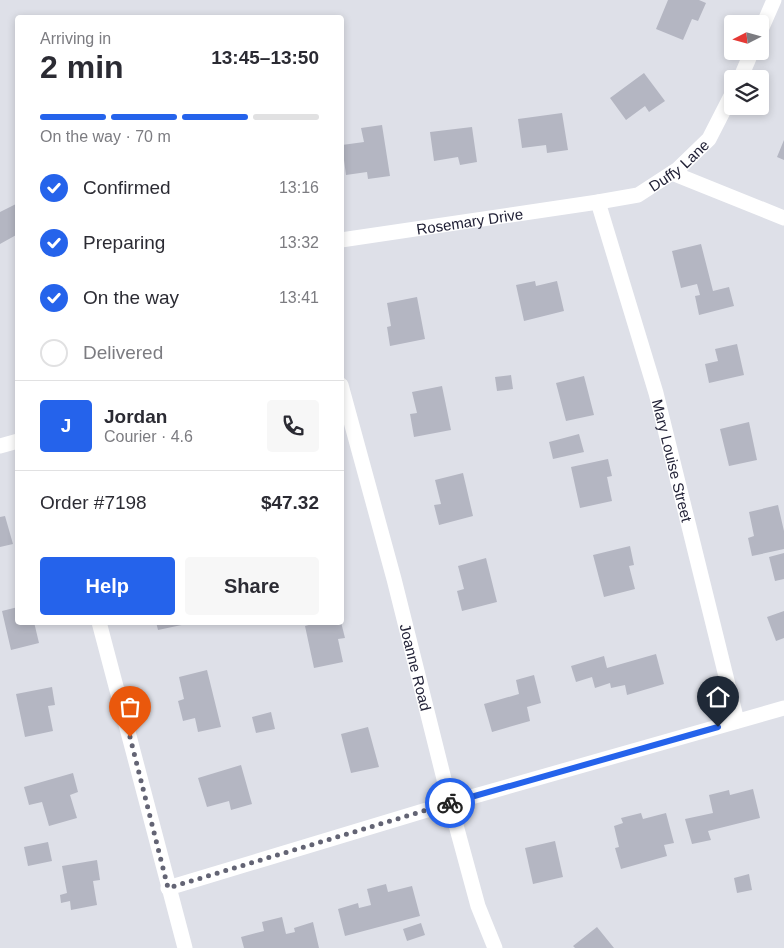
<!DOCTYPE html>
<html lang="en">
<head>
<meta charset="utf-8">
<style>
  body { margin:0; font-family:Arial,sans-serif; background:#f7f7f7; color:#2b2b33; height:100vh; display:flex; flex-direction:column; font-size:19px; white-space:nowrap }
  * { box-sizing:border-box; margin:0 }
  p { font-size:16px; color:#7c7c81 }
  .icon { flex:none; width:28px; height:28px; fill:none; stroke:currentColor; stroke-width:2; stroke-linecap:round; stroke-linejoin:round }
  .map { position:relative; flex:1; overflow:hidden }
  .details { position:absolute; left:15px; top:15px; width:329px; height:610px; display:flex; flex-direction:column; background:#fff; border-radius:5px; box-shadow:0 2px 8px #0003 }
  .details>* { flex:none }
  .needle { width:32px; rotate:264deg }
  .fabs { position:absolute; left:724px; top:15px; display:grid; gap:10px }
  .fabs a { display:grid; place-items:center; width:45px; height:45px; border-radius:5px; background:#fff; box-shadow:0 2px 8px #0003; font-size:25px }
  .pin { position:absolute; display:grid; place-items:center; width:42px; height:42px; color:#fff; margin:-51px -21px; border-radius:50% 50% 50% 0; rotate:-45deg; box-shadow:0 0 5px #0007 }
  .pin .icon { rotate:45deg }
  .courier { position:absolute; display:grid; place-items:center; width:50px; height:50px; margin:-25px; border:4px solid #2563eb; border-radius:50%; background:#fff; color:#222; box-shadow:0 1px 6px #0007 }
  .summary em { font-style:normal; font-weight:600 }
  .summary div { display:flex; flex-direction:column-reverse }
  .summary { display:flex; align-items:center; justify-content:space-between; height:85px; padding:0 25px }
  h1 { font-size:32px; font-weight:600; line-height:38px }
  .bar { display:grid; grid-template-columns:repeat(4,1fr); gap:8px 5px; align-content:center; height:60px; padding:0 25px }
  .bar i { height:6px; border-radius:4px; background:#e1e1e2 }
  .bar .selected { background:#2563eb }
  .bar p { grid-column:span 4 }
  .line { display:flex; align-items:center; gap:12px; padding:0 25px; border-top:1px solid #e1e1e2 }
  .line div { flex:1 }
  .round { display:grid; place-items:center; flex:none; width:52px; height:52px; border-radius:5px; background:#f7f7f7 }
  ol { padding:0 25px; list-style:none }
  li { display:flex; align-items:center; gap:15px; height:55px }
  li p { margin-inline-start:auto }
  li .icon { padding:5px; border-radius:50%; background:#2563eb; color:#fff; stroke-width:4 }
  li:last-child { color:#7c7c81 }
  li i { width:28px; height:28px; border:2px solid #e1e1e2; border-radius:50% }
  .cta { display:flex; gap:10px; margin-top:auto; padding:10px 25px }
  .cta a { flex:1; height:58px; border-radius:5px; background:#2563eb; color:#fff; font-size:20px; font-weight:600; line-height:58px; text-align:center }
  .cta a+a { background:#f7f7f7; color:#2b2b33 }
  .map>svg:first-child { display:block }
</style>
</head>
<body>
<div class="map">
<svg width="784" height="948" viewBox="0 0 784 948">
  <rect width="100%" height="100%" fill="#dee0e8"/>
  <path fill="#b4b6c2" d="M 668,0 L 699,0 L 706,3 L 698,21 L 692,19 L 683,40 L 656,29 Z
    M 644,73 L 665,101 L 649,112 L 645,106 L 626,120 L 610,98 Z
    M 562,113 L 568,150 L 547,153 L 546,145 L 522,148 L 518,119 Z
    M 382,125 L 390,176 L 368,179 L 367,172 L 346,175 L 342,145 L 364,142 L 361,128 Z
    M 472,127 L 477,162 L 460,165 L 458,157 L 434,161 L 430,132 Z
    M 784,140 L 784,160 L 777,157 Z
    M 16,204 L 18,207 L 18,234 L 0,244 L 0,212 Z
    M 701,244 L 713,291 L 729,287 L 734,306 L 699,315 L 695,296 L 700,295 L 697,284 L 681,288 L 672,251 Z
    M 535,281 L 536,286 L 557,281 L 564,311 L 524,321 L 516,285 Z
    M 417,297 L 425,339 L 390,346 L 387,327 L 391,326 L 387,303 Z
    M 737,344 L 744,375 L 709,383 L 705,364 L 718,361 L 715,349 Z
    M 511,375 L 513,389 L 497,391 L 495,377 Z
    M 584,376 L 594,415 L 566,421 L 556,383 Z
    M 442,386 L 451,430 L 414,437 L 410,414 L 417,413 L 412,392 Z
    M 749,422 L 757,460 L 729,466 L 720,429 Z
    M 579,434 L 584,452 L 553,459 L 549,442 Z
    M 608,459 L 612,476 L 607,477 L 612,501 L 580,508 L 571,467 Z
    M 463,473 L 473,516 L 439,525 L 434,505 L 441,504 L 435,480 Z
    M 778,505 L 784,531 L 784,549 L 752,556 L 748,538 L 754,536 L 749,512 Z
    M 5,516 L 13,544 L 0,547 L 0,517 Z
    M 630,546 L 634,565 L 629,566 L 635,589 L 604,597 L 593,555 Z
    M 784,553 L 784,579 L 775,581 L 769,557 Z
    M 486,558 L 497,602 L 462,611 L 457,591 L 464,589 L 458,566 Z
    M 18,607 L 18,622 L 34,622 L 39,643 L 11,650 L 2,611 Z
    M 784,611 L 784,638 L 776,641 L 767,617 Z
    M 156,622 L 190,622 L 191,623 L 158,630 Z
    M 320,622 L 341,622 L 345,638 L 338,639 L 343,662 L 314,668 L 305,626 Z
    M 656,654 L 664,684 L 627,695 L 625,685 L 611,688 L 610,683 L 595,688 L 592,677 L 576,682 L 571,666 L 604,656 L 607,668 Z
    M 207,670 L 221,727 L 198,732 L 195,718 L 183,721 L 178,701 L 184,699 L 179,677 Z
    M 534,675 L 541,703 L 527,707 L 530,721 L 492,732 L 484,704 L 519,694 L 516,680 Z
    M 52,687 L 55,705 L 48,706 L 53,731 L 25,737 L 16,694 Z
    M 271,712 L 275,729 L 256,733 L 252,717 Z
    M 368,727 L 379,767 L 351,773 L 341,734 Z
    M 241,765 L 252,804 L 231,810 L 229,801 L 207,807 L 198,778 Z
    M 73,773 L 78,792 L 70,795 L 77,818 L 49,826 L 42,802 L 29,805 L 24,787 Z
    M 753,789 L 760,818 L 708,831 L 711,840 L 692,844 L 685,819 L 713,813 L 709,795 L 729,790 L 730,795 Z
    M 641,813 L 643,819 L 666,813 L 674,843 L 664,845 L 667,856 L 621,869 L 615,848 L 619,847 L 614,826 L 623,823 L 621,818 Z
    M 555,841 L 563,877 L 533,884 L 525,848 Z
    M 48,842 L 52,861 L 28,866 L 24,847 Z
    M 97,860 L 100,880 L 93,881 L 97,905 L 71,910 L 70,901 L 61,903 L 60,895 L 67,893 L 62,866 Z
    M 749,874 L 752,890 L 737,893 L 734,878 Z
    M 386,884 L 388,892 L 412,886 L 420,916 L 345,936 L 338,909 L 358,903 L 359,908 L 371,905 L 367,889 Z
    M 282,917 L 286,934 L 295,932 L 294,928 L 313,922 L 319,948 L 244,948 L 241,937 L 264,931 L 262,922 Z
    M 421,923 L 425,935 L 407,941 L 403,929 Z
    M 597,927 L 614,948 L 575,948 L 573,946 Z"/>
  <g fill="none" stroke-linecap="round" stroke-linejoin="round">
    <g stroke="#fff" stroke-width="15">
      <path d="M 760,32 L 774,0"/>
      <path d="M 740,79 L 752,51"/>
      <path d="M 672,173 L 784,218"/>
      <path id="s1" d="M 598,202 L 656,393 L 737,721"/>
      <path id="s2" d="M 341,240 L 598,202 L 638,195 L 678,169 L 709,139 L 732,94"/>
      <path id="s3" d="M 341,385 L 394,579 L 450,803 L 478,906 L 495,948"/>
      <path d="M 0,446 L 18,441"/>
      <path d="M 99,622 L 185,948"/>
      <path d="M 168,888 L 450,803 L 784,708"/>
    </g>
  </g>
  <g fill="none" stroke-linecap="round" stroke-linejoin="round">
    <path stroke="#636474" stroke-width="5" stroke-dasharray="0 9" d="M 130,737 L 168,888 L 450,803"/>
    <path stroke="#2563eb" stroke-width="6" d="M 450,803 L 718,727"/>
  </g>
  <g text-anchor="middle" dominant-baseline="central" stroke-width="4" stroke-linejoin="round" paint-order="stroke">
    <g font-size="15" fill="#212136" stroke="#eef0f5">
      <text stroke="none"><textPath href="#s2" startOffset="351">Duffy Lane</textPath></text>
      <text stroke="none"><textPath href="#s2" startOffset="130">Rosemary Drive</textPath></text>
      <text stroke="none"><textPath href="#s1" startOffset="269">Mary Louise Street</textPath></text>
      <text stroke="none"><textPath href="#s3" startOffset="292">Joanne Road</textPath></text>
    </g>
  </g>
</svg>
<div class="fabs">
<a><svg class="needle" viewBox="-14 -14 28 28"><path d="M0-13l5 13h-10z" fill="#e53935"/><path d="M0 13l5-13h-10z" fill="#7c7c81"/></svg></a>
<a><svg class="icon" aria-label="layers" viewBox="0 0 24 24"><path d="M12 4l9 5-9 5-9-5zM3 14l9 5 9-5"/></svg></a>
</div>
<div class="pin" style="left:130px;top:737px;background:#ea580c"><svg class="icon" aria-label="bag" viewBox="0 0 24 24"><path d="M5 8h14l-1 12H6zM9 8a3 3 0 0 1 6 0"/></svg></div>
<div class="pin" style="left:718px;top:727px;background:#1f2937"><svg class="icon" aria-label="home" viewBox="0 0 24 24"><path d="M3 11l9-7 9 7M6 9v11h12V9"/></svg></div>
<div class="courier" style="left:450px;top:803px"><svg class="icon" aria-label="bike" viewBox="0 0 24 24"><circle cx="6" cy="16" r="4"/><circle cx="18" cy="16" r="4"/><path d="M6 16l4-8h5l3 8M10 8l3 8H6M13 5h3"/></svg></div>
<section class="details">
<div class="summary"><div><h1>2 min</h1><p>Arriving in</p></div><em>13:45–13:50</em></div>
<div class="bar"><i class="selected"></i><i class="selected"></i><i class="selected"></i><i></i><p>On the way · 70 m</p></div>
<ol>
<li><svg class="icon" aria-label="check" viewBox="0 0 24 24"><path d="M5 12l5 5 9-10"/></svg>Confirmed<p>13:16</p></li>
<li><svg class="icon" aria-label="check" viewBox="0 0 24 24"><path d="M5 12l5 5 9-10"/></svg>Preparing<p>13:32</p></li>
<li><svg class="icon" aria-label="check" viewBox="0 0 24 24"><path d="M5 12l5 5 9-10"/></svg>On the way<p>13:41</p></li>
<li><i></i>Delivered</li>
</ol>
<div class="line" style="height:90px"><b class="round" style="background:#2563eb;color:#fff">J</b><div><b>Jordan</b><p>Courier · 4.6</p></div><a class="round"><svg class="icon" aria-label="phone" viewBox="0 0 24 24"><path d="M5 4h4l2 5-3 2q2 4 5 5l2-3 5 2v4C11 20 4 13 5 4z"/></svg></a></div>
<div class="line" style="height:65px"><div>Order #7198</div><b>$47.32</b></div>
<div class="cta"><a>Help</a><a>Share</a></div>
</section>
</div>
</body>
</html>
